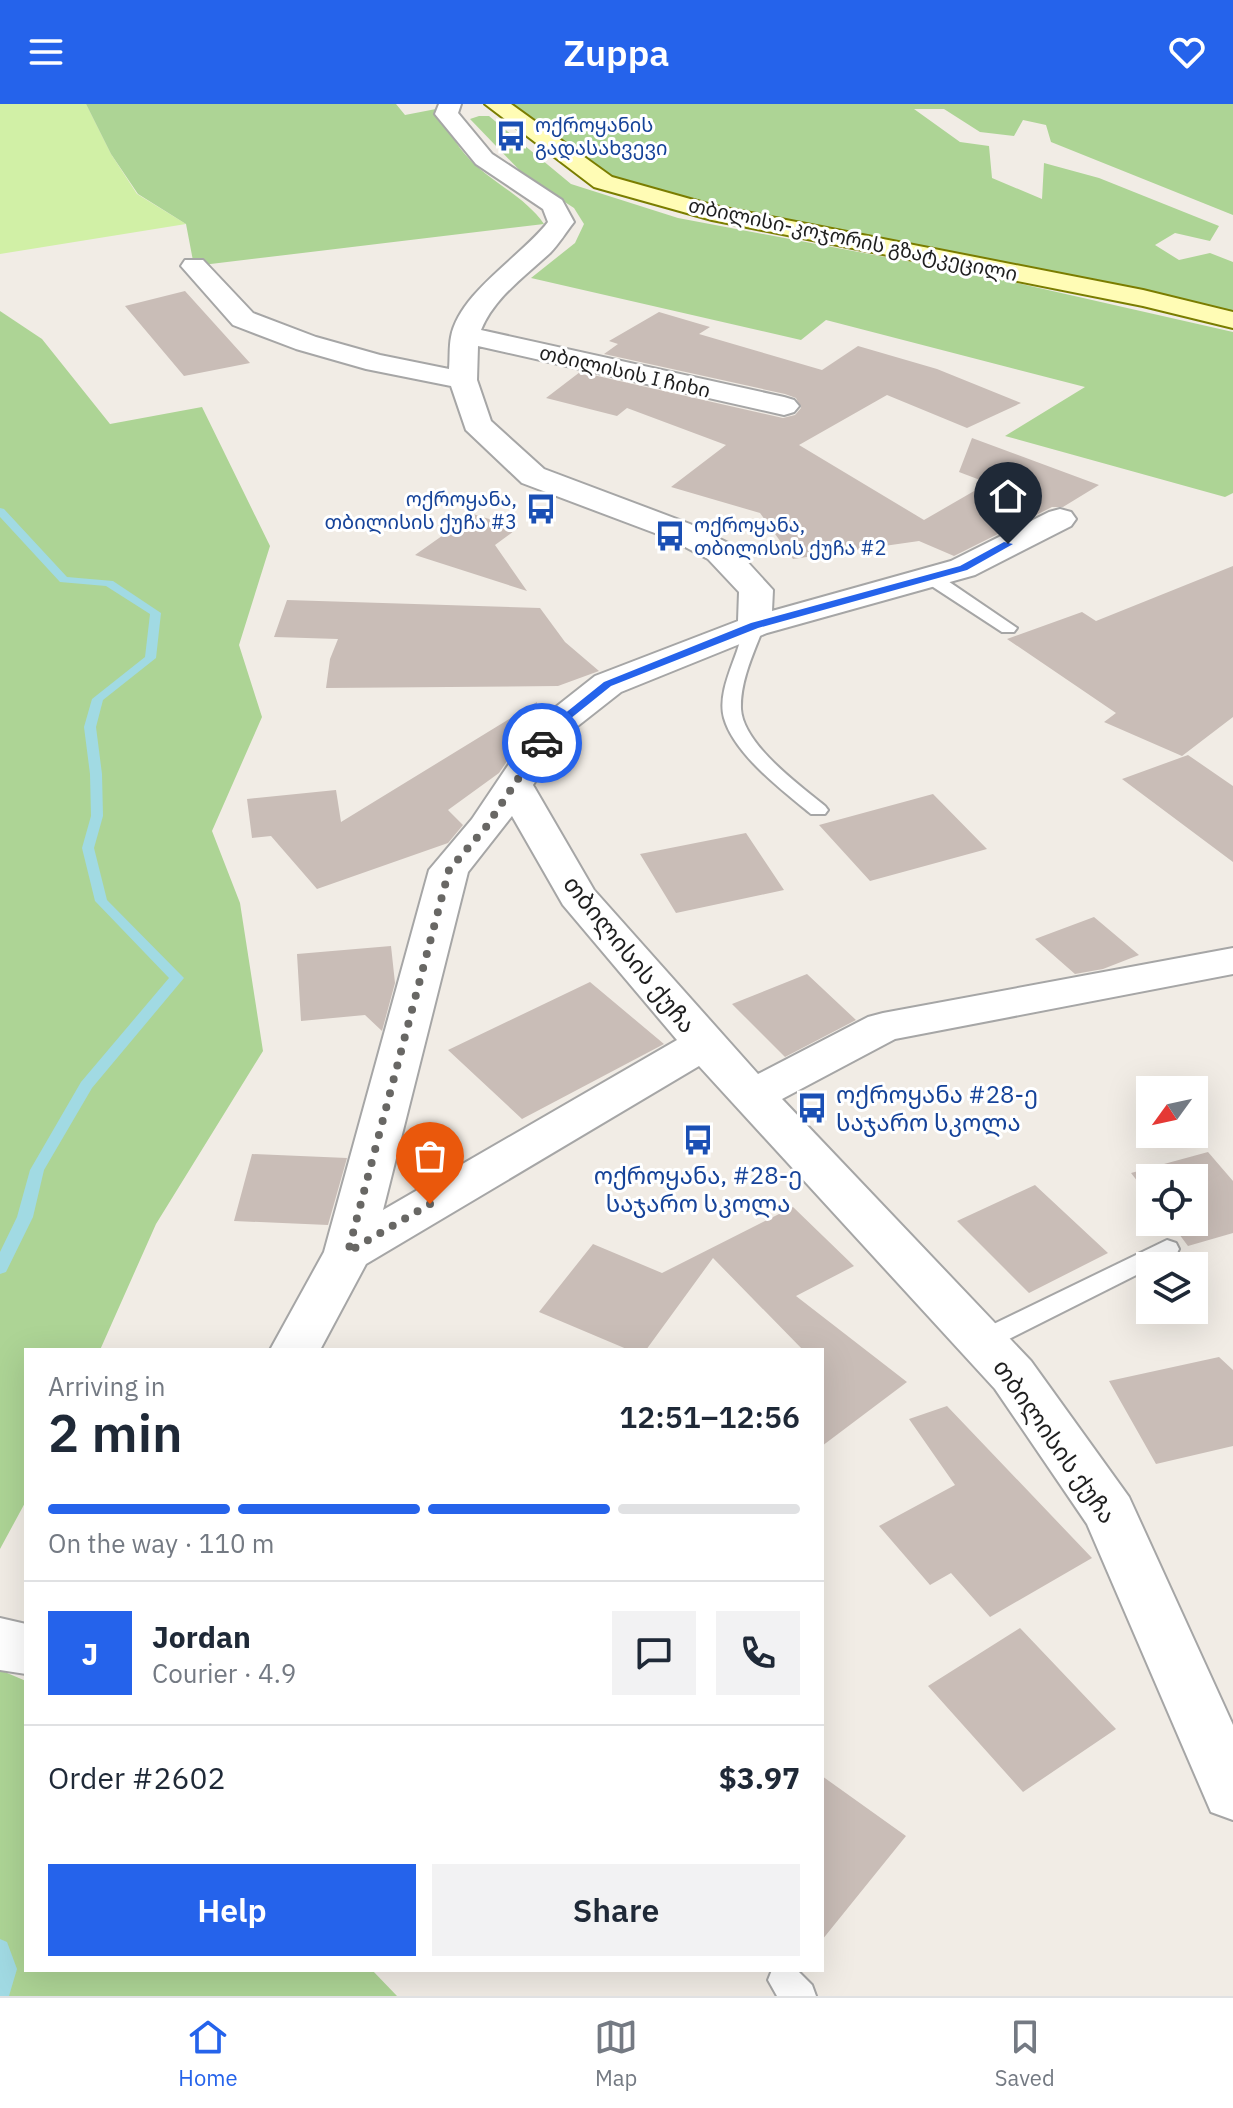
<!DOCTYPE html>
<html lang="en">
<head>
<meta charset="utf-8">
<style>
  body { margin:0; font-family:"IBM Plex Sans","Noto Sans Georgian",sans-serif; background:#f2f2f3; color:#1f2937; height:100vh; display:flex; flex-direction:column; font-size:30px; white-space:nowrap }
  * { box-sizing:border-box; margin:0 }
  p { font-size:26px; color:#747a83 }
  .icon { flex:none; width:44px; height:44px; fill:none; stroke:currentColor; stroke-width:2; stroke-linecap:round; stroke-linejoin:round }
  .map { position:relative; flex:1; overflow:hidden }
  .panel { position:absolute; left:24px; top:1244px; width:800px; height:624px; display:flex; flex-direction:column; background:#fff; border-radius:0px; box-shadow:0 8px 32px #0002 }
  .panel>* { flex:none }
  .needle { width:52px; rotate:237deg }
  .controls { position:absolute; left:1136px; top:972px; display:grid; gap:16px }
  .controls a { display:grid; place-items:center; width:72px; height:72px; border-radius:0px; background:#fff; box-shadow:0 8px 32px #0002; font-size:40px }
  .pin { position:absolute; display:grid; place-items:center; width:68px; height:68px; color:#fff; margin:-82px -34px; border-radius:50% 50% 50% 0; rotate:-45deg; box-shadow:0 0 8px #0007 }
  .pin .icon { rotate:45deg }
  .courier { position:absolute; display:grid; place-items:center; width:80px; height:80px; margin:-40px; border:6px solid #2563eb; border-radius:50%; background:#fff; color:#222; box-shadow:0 2px 10px #0007 }
  .headline em { font-style:normal; font-weight:600 }
  .headline div { display:flex; flex-direction:column-reverse }
  .headline { display:flex; align-items:center; justify-content:space-between; height:136px; padding:0 24px }
  h1 { font-size:52px; font-weight:600; line-height:60px }
  .bar { display:grid; grid-template-columns:repeat(4,1fr); gap:12px 8px; align-content:center; height:96px; padding:0 24px }
  .bar i { height:10px; border-radius:6px; background:#e0e1e3 }
  .bar .active { background:#2563eb }
  .bar p { grid-column:span 4 }
  .line { display:flex; align-items:center; gap:20px; padding:0 24px; border-top:2px solid #e0e1e3 }
  .line div { flex:1 }
  .round { display:grid; place-items:center; flex:none; width:84px; height:84px; border-radius:0px; background:#f2f2f3 }
  .action { display:flex; gap:16px; margin-top:auto; padding:16px 24px }
  .action a { flex:1; height:92px; border-radius:0px; background:#2563eb; color:#fff; font-size:32px; font-weight:600; line-height:92px; text-align:center }
  .action a+a { background:#f2f2f3; color:#1f2937 }
  header { display:flex; justify-content:space-between; align-items:center; height:104px; padding:0 24px; background:#2563eb; color:#fff; font-size:36px; font-weight:600 }
  .dock { display:flex; justify-content:space-around; align-items:center; height:112px; border-top:2px solid #e0e1e3; background:#fff; font-size:22px; color:#747a83 }
  .dock a { display:grid; justify-items:center; gap:4px }
  .dock .active { color:#2563eb }
  .map>svg:first-child { display:block }
</style>
</head>
<body>
<header><svg class="icon" aria-label="menu" viewBox="0 0 24 24"><path d="M4 6h16M4 12h16M4 18h16"/></svg>Zuppa<svg class="icon" aria-label="heart" viewBox="0 0 24 24"><path d="M12 20l-8-8c-3-5 5-10 8-4 3-6 11-1 8 4z"/></svg></header>
<div class="map">
<svg width="1233" height="1892" viewBox="0 0 1233 1892">
  <rect width="100%" height="100%" fill="#f1ece5"/>
  <path fill="#d1f0a6" d="M 0,0 L 86,0 L 111,50 L 137,90 L 186,120 L 0,150 Z"/>
  <path fill="#add495" d="M 86,0 L 396,0 L 405,11 L 436,5 C 445,19 453,36 464,49 C 487,77 523,90 544,120 L 194,162 L 186,120 L 138,90 L 111,50 Z
    M 512,0 L 1233,0 L 1233,111 L 1051,38 L 1046,21 L 1023,16 L 1014,32 L 980,28 L 944,5 L 914,5 L 960,38 L 989,42 L 992,74 L 1042,95 L 1044,59 L 1099,74 L 1219,122 L 1210,137 L 1175,129 L 1155,141 L 1179,156 L 1210,149 L 1233,158 L 1233,210 L 719,108 L 637,83 L 604,68 Z
    M 479,12 L 489,12 L 571,80 L 678,114 L 991,173 L 1233,228 L 1233,389 L 1225,393 L 1005,332 L 1085,283 L 826,216 L 801,236 L 531,174 L 575,139 L 584,120 L 574,104 L 526,73 L 470,15 Z
    M 0,207 L 42,235 L 110,320 L 202,303 L 270,442 L 239,541 L 262,613 L 212,727 L 240,799 L 263,947 L 156,1120 L 100,1246 L 26,1246 L 26,1397 L 0,1445 Z
    M 0,1566 L 26,1577 L 26,1866 L 372,1866 L 397,1892 L 0,1892 Z"/>
  <g fill="none" stroke-linecap="round" stroke-linejoin="round">
    <path fill="#a1dae3" fill-rule="evenodd" d="M 0,404 L 4,405 L 67,473 L 113,477 L 161,509 L 156,554 L 103,596 L 96,623 L 102,670 L 103,712 L 94,744 L 107,796 L 184,874 L 92,984 L 44,1066 L 33,1113 L 6,1168 L 0,1170 L 0,1148 L 17,1113 L 30,1066 L 81,978 L 169,874 L 95,797 L 82,744 L 91,712 L 90,670 L 84,623 L 92,595 L 145,553 L 150,510 L 106,482 L 60,478 L 0,413 Z
      M 0,1835 L 7,1838 L 17,1865 L 9,1892 L 0,1892 Z"/>
  </g>
  <path fill="#c9bdb7" d="M 185,187 L 250,259 L 184,272 L 125,202 Z
    M 659,208 L 710,223 L 699,230 L 822,266 L 858,242 L 937,265 L 1021,299 L 967,324 L 887,291 L 799,341 L 924,416 L 988,379 L 959,368 L 972,334 L 1099,381 L 1063,403 L 1052,403 L 954,452 L 919,437 L 793,455 L 760,409 L 671,383 L 726,341 L 627,304 L 617,312 L 546,294 L 580,268 L 783,314 L 795,311 L 801,304 L 796,294 L 785,290 L 604,250 L 618,240 L 609,237 Z
    M 473,410 L 518,424 L 495,441 L 527,487 L 415,451 Z
    M 1233,462 L 1233,613 L 1182,652 L 1104,618 L 1116,609 L 1007,535 L 1082,508 L 1096,517 Z
    M 287,496 L 540,504 L 565,538 L 599,567 L 558,582 L 326,584 L 330,555 L 338,535 L 274,533 Z
    M 537,598 L 535,616 L 499,669 L 448,706 L 463,721 L 448,739 L 317,785 L 271,732 L 252,734 L 247,695 L 336,686 L 341,718 Z
    M 1188,651 L 1233,682 L 1233,758 L 1122,675 Z
    M 933,690 L 987,745 L 870,777 L 819,721 Z
    M 746,729 L 784,786 L 676,809 L 640,750 Z
    M 1094,813 L 1139,851 L 1103,865 L 1075,870 L 1035,835 Z
    M 391,842 L 395,879 L 382,927 L 365,911 L 301,917 L 297,850 Z
    M 807,870 L 856,916 L 785,953 L 732,900 Z
    M 590,878 L 664,940 L 522,1015 L 448,946 Z
    M 1208,1048 L 1233,1077 L 1233,1129 L 1188,1142 L 1170,1118 L 1194,1118 L 1194,1074 L 1150,1074 L 1150,1093 L 1131,1069 Z
    M 252,1050 L 347,1054 L 328,1121 L 234,1117 Z
    M 1035,1081 L 1108,1149 L 1029,1189 L 957,1117 Z
    M 793,1103 L 854,1162 L 796,1192 L 907,1278 L 822,1342 L 822,1246 L 803,1246 L 713,1154 L 646,1246 L 629,1246 L 539,1208 L 593,1140 L 662,1169 Z
    M 1219,1253 L 1233,1266 L 1233,1342 L 1156,1360 L 1109,1277 Z
    M 947,1302 L 1092,1454 L 990,1513 L 951,1469 L 930,1481 L 879,1422 L 955,1381 L 909,1315 Z
    M 1020,1524 L 1116,1625 L 1023,1688 L 928,1582 Z
    M 822,1672 L 906,1732 L 822,1836 Z"/>
  <g fill="none" stroke-linecap="round" stroke-linejoin="round">
    <g stroke="#a6a6a6" stroke-width="4">
      <path id="service" d="M 933,470 L 939,471 L 1017,524 L 1014,528 L 1002,528 L 927,479 L 925,475 Z
        M 755,517 L 764,522 C 754,548 740,577 741,605 C 743,640 799,681 825,702 L 828,706 L 825,710 L 811,710 C 783,687 734,650 724,614 C 718,593 730,567 737,547 C 741,536 743,520 755,517 Z
        M 1167,1136 L 1176,1139 L 1179,1145 L 1176,1151 L 991,1244 L 982,1247 L 973,1244 L 969,1237 L 973,1230 Z
        M 772,1866 L 797,1866 L 812,1881 L 816,1892 L 777,1892 L 768,1876 Z"/>
    </g>
    <g stroke="#a6a6a6" stroke-width="4">
      <path id="minor" d="M 439,0 L 461,0 L 458,9 L 492,50 L 562,96 L 574,118 C 566,128 559,140 550,149 C 525,172 494,194 481,226 L 784,293 L 794,296 L 799,302 L 794,308 L 784,311 L 478,242 L 477,276 L 491,317 L 544,365 L 690,420 L 732,441 L 773,486 L 772,507 L 951,457 L 1049,408 L 1060,405 L 1071,408 L 1076,415 L 1071,422 L 975,471 L 767,529 L 621,588 L 565,632 L 533,681 L 594,786 L 758,970 L 868,913 L 883,909 L 1233,844 L 1233,870 L 895,935 L 782,995 L 1031,1257 L 1129,1393 L 1233,1621 L 1233,1716 L 1211,1708 L 1087,1420 L 995,1285 L 699,962 L 366,1160 L 320,1246 L 270,1246 L 324,1148 L 429,766 L 472,715 L 538,617 L 595,572 L 738,517 L 739,488 L 708,455 L 668,434 L 522,379 L 466,326 L 451,282 L 366,265 L 296,245 L 233,221 L 181,162 L 185,156 L 203,156 L 253,209 L 316,233 L 380,251 L 449,265 C 450,254 449,243 451,233 C 459,189 522,152 548,118 L 543,105 L 476,60 L 435,10 ZM 512,712 L 563,801 L 677,936 L 383,1106 L 468,768 Z
        M 0,1514 L 26,1520 L 26,1570 L 0,1566 Z"/>
    </g>
    <g stroke="#7a7d00" stroke-width="4">
      <path id="secondary" d="M 485,0 L 511,0 L 612,73 L 715,102 L 1143,186 L 1233,208 L 1233,224 L 1143,202 L 712,116 L 594,83 Z"/>
    </g>
    <use href="#service" fill="#fff" fill-rule="evenodd"/>
    <use href="#minor" fill="#fff" fill-rule="evenodd"/>
    <use href="#secondary" fill="#fffcb5" fill-rule="evenodd"/>
  </g>
  <path fill="#2563eb" d="M 1004,438 L 1013,440 L 967,466 L 758,524 L 611,582 L 555,627 L 546,641 L 537,639 L 548,623 L 604,578 L 751,519 L 960,462 Z"/>
  <g fill="none" stroke-linecap="round" stroke-linejoin="round">
    <path stroke="#686764" stroke-width="8" stroke-dasharray="0 14.4" d="M 430,1100 L 348,1148 L 449,766 L 486,723 L 542,639"/>
  </g>
  <defs>
    <g id="bus-bare" transform="scale(2.4)"><path d="M-5-6H5V4H4V6H2V4H-2V6H-4V4H-5ZM-3.5-4V0h7V-4ZM-3.5 1.2v1.5H-2V1.2ZM2 1.2v1.5H3.5V1.2Z" fill="#1a4fb4" stroke="#fff" stroke-width="2.5" paint-order="stroke"/></g>
  </defs>
  <g fill-rule="evenodd">
    <use href="#bus-bare" x="511" y="32"/>
    <use href="#bus-bare" x="541" y="405"/>
    <use href="#bus-bare" x="670" y="432"/>
    <use href="#bus-bare" x="812" y="1004"/>
    <use href="#bus-bare" x="698" y="1036"/>
  </g>
  <g text-anchor="middle" dominant-baseline="central" stroke-width="6" stroke-linejoin="round" paint-order="stroke">
    <g font-size="20" fill="#164399" stroke="#fff" text-anchor="start">
      <text x="535" y="20">ოქროყანის<tspan x="535" dy="23">გადასახვევი</tspan></text>
      <text x="517" y="394" text-anchor="end">ოქროყანა,<tspan x="517" dy="23">თბილისის ქუჩა #3</tspan></text>
      <text x="694" y="420">ოქროყანა,<tspan x="694" dy="23">თბილისის ქუჩა #2</tspan></text>
    </g>
    <g font-size="20" fill="#1f1f1f" stroke="#fff">
      <text transform="translate(853 135) rotate(12)">თბილისი-კოჯორის გზატკეცილი</text>
      <text transform="translate(625 267) rotate(13)">თბილისის I ჩიხი</text>
    </g>
    <g font-size="24" fill="#1f1f1f" stroke="#fff">
      <text transform="translate(630 850) rotate(51)">თბილისის ქუჩა</text>
      <text transform="translate(1055 1337) rotate(55)">თბილისის ქუჩა</text>
    </g>
    <g font-size="24" fill="#164399" stroke="#fff" text-anchor="start">
      <text x="836" y="990">ოქროყანა #28-ე<tspan x="836" dy="28">საჯარო სკოლა</tspan></text>
      <text x="698" y="1071" text-anchor="middle">ოქროყანა, #28-ე<tspan x="698" dy="28">საჯარო სკოლა</tspan></text>
    </g>
  </g>
</svg>
<div class="controls">
<a><svg class="needle" viewBox="-14 -14 28 28"><path d="M0-13l5 13h-10z" fill="#e53935"/><path d="M0 13l5-13h-10z" fill="#747a83"/></svg></a>
<a><svg class="icon" aria-label="locate" viewBox="0 0 24 24"><circle cx="12" cy="12" r="6"/><path d="M12 2v4M12 18v4M2 12h4M18 12h4"/></svg></a>
<a><svg class="icon" aria-label="layers" viewBox="0 0 24 24"><path d="M12 4l9 5-9 5-9-5zM3 14l9 5 9-5"/></svg></a>
</div>
<div class="pin" style="left:430px;top:1100px;background:#ea580c"><svg class="icon" aria-label="bag" viewBox="0 0 24 24"><path d="M5 8h14l-1 12H6zM9 8a3 3 0 0 1 6 0"/></svg></div>
<div class="pin" style="left:1008px;top:440px;background:#1f2937"><svg class="icon" aria-label="home" viewBox="0 0 24 24"><path d="M3 11l9-7 9 7M6 9v11h12V9"/></svg></div>
<div class="courier" style="left:542px;top:639px"><svg class="icon" aria-label="car" viewBox="0 0 24 24"><path d="M5 17H2v-5l4-1 3-4h7l3 4 3 1v5h-3M9 17h6M6 11h13"/><circle cx="7" cy="17" r="2"/><circle cx="17" cy="17" r="2"/></svg></div>
<section class="panel">
<div class="headline"><div><h1>2 min</h1><p>Arriving in</p></div><em>12:51–12:56</em></div>
<div class="bar"><i class="active"></i><i class="active"></i><i class="active"></i><i></i><p>On the way · 110 m</p></div>
<div class="line" style="height:144px"><b class="round" style="background:#2563eb;color:#fff">J</b><div><b>Jordan</b><p>Courier · 4.9</p></div><a class="round"><svg class="icon" aria-label="chat" viewBox="0 0 24 24"><path d="M4 5h16v11H9l-5 4z"/></svg></a><a class="round"><svg class="icon" aria-label="phone" viewBox="0 0 24 24"><path d="M5 4h4l2 5-3 2q2 4 5 5l2-3 5 2v4C11 20 4 13 5 4z"/></svg></a></div>
<div class="line" style="height:104px"><div>Order #2602</div><b>$3.97</b></div>
<div class="action"><a>Help</a><a>Share</a></div>
</section>
</div>
<nav class="dock">
<a class="active"><svg class="icon" aria-label="home" viewBox="0 0 24 24"><path d="M3 11l9-7 9 7M6 9v11h12V9"/></svg>Home</a>
<a><svg class="icon" aria-label="map" viewBox="0 0 24 24"><path d="M3 6l6-2 6 2 6-2v14l-6 2-6-2-6 2zM9 4v14M15 6v14"/></svg>Map</a>
<a><svg class="icon" aria-label="saved" viewBox="0 0 24 24"><path d="M7 4h10v16l-5-4-5 4z"/></svg>Saved</a>
</nav>
</body>
</html>
